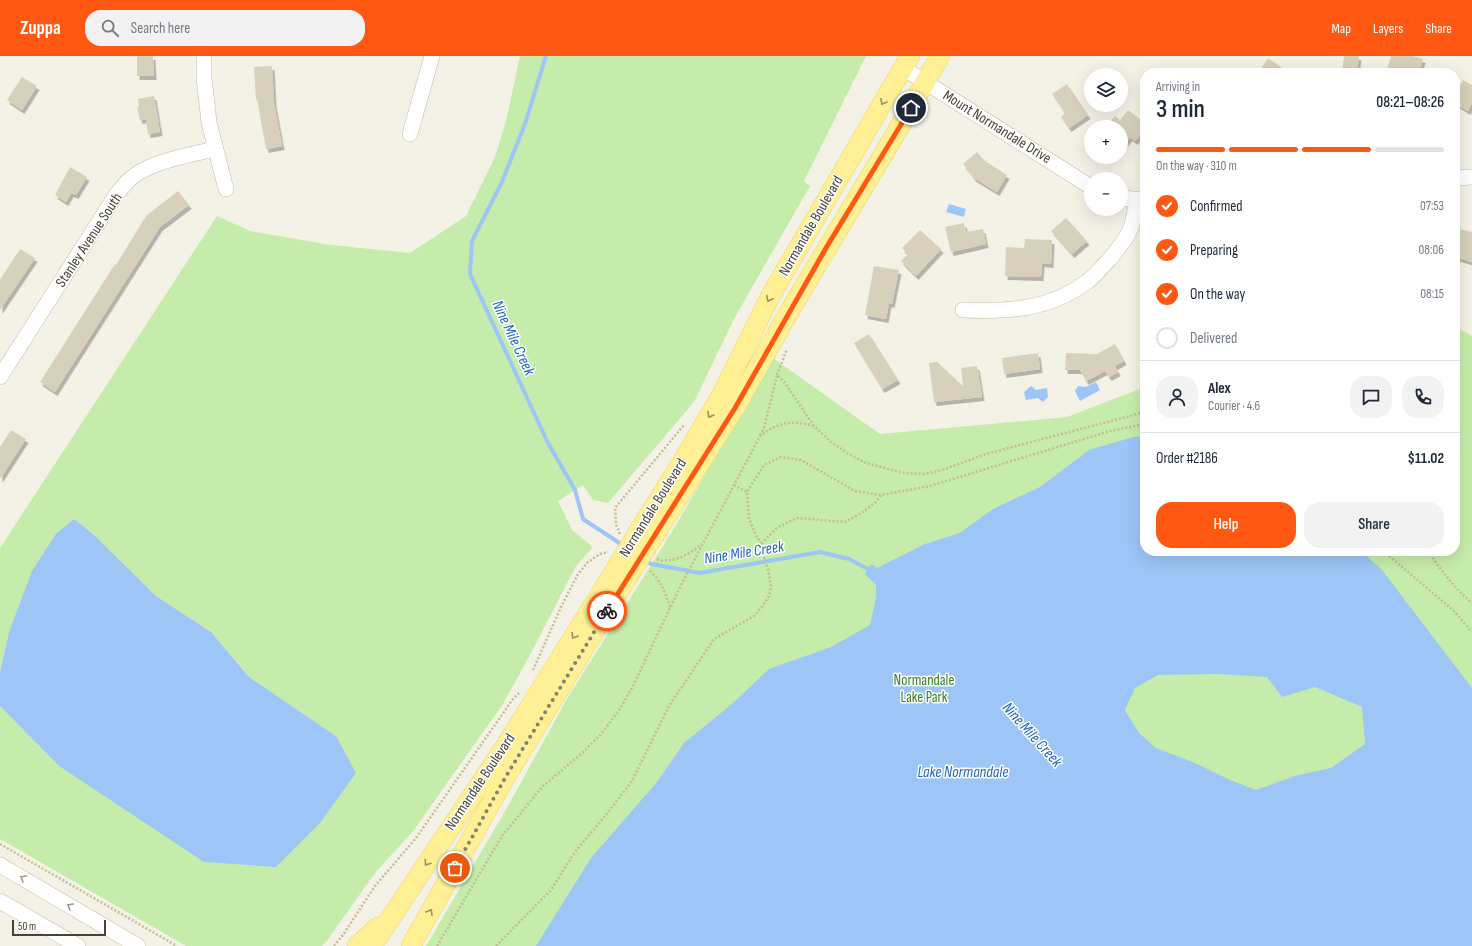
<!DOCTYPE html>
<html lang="en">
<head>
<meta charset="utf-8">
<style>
  body { margin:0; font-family:"Sofia Sans Condensed",sans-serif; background:#f2f2f3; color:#1f2937; height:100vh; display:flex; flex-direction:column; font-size:15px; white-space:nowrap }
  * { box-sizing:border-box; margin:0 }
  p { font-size:13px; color:#747a83 }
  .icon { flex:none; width:22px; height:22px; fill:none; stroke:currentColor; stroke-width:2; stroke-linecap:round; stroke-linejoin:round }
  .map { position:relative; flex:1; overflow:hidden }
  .sheet { position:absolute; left:1140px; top:12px; width:320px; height:488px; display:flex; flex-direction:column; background:#fff; border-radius:16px; box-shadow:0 4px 16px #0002 }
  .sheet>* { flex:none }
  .controls { position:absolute; left:1084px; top:12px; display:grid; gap:8px }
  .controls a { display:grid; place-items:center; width:44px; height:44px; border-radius:50%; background:#fff; box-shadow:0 4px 16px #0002; font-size:20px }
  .scale { position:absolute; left:12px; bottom:10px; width:94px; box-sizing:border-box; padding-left:4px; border:2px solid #484335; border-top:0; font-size:11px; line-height:14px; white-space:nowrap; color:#484335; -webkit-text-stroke:3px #fff; paint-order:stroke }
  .pin { position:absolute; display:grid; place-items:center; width:34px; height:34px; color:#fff; margin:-17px; border:2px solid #fff; border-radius:50%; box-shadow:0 1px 4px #0007 }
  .courier { position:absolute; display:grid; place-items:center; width:40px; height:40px; margin:-20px; border:3px solid #ff5813; border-radius:50%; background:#fff; color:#222; box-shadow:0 1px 5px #0007 }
  .summary em { font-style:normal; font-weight:600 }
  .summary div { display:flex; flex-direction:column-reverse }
  .summary { display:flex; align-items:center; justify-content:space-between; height:68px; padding:0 16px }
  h1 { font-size:26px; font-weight:600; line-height:30px }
  .bar { display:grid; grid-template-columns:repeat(4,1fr); gap:6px 4px; align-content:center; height:48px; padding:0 16px }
  .bar i { height:5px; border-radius:3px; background:#e0e1e3 }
  .bar .active { background:#ff5813 }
  .bar p { grid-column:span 4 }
  .line { display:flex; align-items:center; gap:10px; padding:0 16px; border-top:1px solid #e0e1e3 }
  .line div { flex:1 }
  .round { display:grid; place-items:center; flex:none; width:42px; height:42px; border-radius:16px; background:#f2f2f3 }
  ol { padding:0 16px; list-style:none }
  li { display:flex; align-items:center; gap:12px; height:44px }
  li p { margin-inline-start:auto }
  li .icon { padding:4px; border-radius:50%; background:#ff5813; color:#fff; stroke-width:4 }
  li:last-child { color:#747a83 }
  li i { width:22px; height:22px; border:2px solid #e0e1e3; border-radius:50% }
  .button { display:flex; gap:8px; margin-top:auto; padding:8px 16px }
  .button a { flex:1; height:46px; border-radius:16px; background:#ff5813; color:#fff; font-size:16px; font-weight:600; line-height:46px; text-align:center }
  .button a+a { background:#f2f2f3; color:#1f2937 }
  header { display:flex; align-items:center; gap:24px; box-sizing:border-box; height:56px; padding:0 20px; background:#ff5813; color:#fff }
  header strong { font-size:19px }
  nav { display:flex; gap:22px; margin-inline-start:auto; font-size:14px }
  .search { width:280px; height:36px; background:#f2f2f3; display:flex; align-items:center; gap:10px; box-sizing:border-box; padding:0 14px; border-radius:16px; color:#747a83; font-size:15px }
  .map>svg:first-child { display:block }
</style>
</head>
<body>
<header>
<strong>Zuppa</strong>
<div class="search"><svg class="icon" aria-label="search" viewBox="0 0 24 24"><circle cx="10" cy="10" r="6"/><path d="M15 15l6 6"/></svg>Search here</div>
<nav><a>Map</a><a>Layers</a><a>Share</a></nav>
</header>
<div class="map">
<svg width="1472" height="890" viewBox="0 0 1472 890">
  <defs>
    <filter id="shadow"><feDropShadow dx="2.5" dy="4" stdDeviation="0" flood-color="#0004"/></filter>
  </defs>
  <rect width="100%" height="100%" fill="#f4f2e6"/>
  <path fill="#c6ecab" d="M 520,0 L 866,0 L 804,125 L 810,130 L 734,263 L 694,346 L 608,447 L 593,444 L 583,429 L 558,445 L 572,474 L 593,491 L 576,510 L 530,599 L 503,648 L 414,774 L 375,817 L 326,886 L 322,890 L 186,890 L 0,783 L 0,650 L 59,710 L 143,765 L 336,680 L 249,621 L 211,576 L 156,540 L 93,478 L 74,463 L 9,576 L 0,616 L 0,492 L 217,160 L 250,175 L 331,189 L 410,197 L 466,160 L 495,101 L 506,65 Z
    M 1455,270 L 1472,280 L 1472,890 L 426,890 L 508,750 L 568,641 L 670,479 L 773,302 L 880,378 L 1067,361 L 1145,331 L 1145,495 L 1455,495 Z"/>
  <path fill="#9dc5f6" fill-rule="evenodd" d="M 949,148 L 966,153 L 964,161 L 946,156 Z
    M 1096,326 L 1100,334 L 1080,345 L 1075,335 L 1078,330 L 1086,331 Z
    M 1031,330 L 1036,334 L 1047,332 L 1048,341 L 1043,346 L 1038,342 L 1026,344 L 1024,336 Z
    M 1145,380 L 1145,495 L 1361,495 L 1382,514 L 1472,632 L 1472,890 L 536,890 L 591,802 L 657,726 L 684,687 L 733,647 L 769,613 L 831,591 L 870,569 L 876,541 L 876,529 L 865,518 L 871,508 L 877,512 L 925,488 L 960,477 L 993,453 L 1040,431 L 1089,394 L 1133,381 ZM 1218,618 L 1267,621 L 1282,641 L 1315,631 L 1362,651 L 1365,688 L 1331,712 L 1295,720 L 1256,734 L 1230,724 L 1195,707 L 1156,692 L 1139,677 L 1125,654 L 1135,632 L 1158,619 Z
    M 74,463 L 93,478 L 156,540 L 211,576 L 249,621 L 336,680 L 356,717 L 320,767 L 276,811 L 204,806 L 59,710 L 0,650 L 0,616 L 9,576 L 32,515 L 56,478 Z"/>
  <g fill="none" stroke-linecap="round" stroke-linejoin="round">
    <path stroke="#9dc5f6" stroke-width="4" d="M 546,0 L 525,68 L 502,126 L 472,185 L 470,218 L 547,385 L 575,434 L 583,463 L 624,490
      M 645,504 L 651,508 L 700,517 L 820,496 L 849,503 L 868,513 L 871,517"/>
  </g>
  <path fill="#d7d0bb" filter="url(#shadow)" d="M 137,0 L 153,0 L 154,20 L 137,20 Z
    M 1344,0 L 1359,0 L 1357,17 L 1342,17 Z
    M 1391,0 L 1413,0 L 1423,3 L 1419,17 L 1386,17 Z
    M 1268,2 L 1290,17 L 1258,17 Z
    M 272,10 L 274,47 L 282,90 L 266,93 L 257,43 L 256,44 L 254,11 Z
    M 22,21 L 37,30 L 22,54 L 7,44 Z
    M 1463,24 L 1472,29 L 1472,47 L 1468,55 L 1455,47 L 1455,38 Z
    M 1067,28 L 1088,59 L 1069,72 L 1061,61 L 1065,57 L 1052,38 Z
    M 154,40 L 160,76 L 148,78 L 146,63 L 140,64 L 137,51 L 139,51 L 138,43 Z
    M 1128,54 L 1145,67 L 1145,73 L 1135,85 L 1130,81 L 1121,92 L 1121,71 L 1106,71 L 1115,60 L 1120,64 Z
    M 977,96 L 985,105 L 1007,119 L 997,136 L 974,122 L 963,108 Z
    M 70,111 L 87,121 L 76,139 L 71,137 L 66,146 L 55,139 Z
    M 178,135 L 189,149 L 160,171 L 55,336 L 40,326 L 115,208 L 116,209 L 146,160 Z
    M 1066,162 L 1087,185 L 1072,198 L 1051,175 Z
    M 964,167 L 966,176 L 983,173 L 986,188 L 951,196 L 945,171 Z
    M 1455,172 L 1472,176 L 1472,206 L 1455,201 Z
    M 920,174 L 941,193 L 916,220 L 901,205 L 908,198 L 902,192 Z
    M 1025,183 L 1052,184 L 1051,208 L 1042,207 L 1041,221 L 1005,220 L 1006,191 L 1024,192 Z
    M 20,193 L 35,202 L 0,254 L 0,224 Z
    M 874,210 L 899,214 L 892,248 L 889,247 L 886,263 L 865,259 Z
    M 869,278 L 898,324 L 882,333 L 854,287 Z
    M 1115,288 L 1124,305 L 1115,310 L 1118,316 L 1109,321 L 1105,315 L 1086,325 L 1080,314 L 1065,314 L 1066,297 L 1097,298 Z
    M 1038,297 L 1040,313 L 1004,318 L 1002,302 Z
    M 937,306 L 963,330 L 961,312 L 977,310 L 982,341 L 934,346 L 929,307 Z
    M 11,374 L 26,383 L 0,423 L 0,391 Z"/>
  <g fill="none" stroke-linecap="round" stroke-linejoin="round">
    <g stroke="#c1bca8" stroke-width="16">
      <path id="minor" d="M 204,0 L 204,22 L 209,66 L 226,133
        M 903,12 L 1091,131
        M 410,78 L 432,0
        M 1455,122 L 1472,121
        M 1121,142 L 1145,144
        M 963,254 C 1008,256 1050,254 1088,225 C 1094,221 1099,214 1105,208 C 1113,200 1128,181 1131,171 C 1134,163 1135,153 1137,144
        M 0,321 L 116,139 C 120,134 124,129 128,125 C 148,105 188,100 214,93
        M 0,809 L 138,890
        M 0,845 L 78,890"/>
    </g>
    <g stroke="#edd75b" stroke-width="20">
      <path id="major" d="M 640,473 L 682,406 L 722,338 L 771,239 L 910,0
        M 653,482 L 735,352 L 789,256 L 896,77 L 940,0
        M 357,890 L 378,871
        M 372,890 L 506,689 L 617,511
        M 411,890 L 505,722 L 629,519"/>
    </g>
    <path stroke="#c4bb98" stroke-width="2.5" stroke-dasharray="2 2" stroke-linecap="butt" d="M 777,319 L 787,293
      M 760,379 L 764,372 L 777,319 L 785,327 L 814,370 L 830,385 L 847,397 L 866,407 L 904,417 L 924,418 L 942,414 L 986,398 L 1145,356
      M 734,429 L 747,436
      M 620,478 L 616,468 L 615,452 L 684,369
      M 762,488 L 764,485 L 778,471 L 797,462 L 845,466 L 860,458 L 876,446 L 881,439
      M 1383,495 L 1453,554 L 1472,576
      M 1428,495 C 1441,514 1454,532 1472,547
      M 657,503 C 673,508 690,498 702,488
      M 650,515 C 661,525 666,537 670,552
      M 533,614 L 562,549 L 578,518 L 588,506 L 600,498 L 608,496
      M 0,788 L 177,890
      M 334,890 L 343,879 L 375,830 L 416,782 L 513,643 L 519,637
      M 437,890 L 502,780 L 542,731 L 582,697 L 601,678 L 618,656 L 633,630 L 681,529 L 760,380 C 779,366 791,364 814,370
      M 496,890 L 551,834 L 575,796 L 605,760 L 632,725 L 669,650 L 714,583 L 754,560 L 762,551 L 769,540 L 771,530 L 768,513 L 762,495 L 762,488 L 756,480 L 749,462 L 747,436 L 764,409 L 781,401 L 801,404 L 855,435 L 881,439 L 930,430 L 1110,375 L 1145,368"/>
    <use href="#minor" stroke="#fff" stroke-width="15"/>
    <use href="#major" stroke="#fff095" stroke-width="19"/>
    <g stroke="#edd75b" stroke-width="20" stroke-linecap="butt">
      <path id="major-bridge" d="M 617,511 L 640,473
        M 629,519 L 653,482"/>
    </g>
    <use href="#major-bridge" stroke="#fff095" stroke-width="19"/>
  </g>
  <defs><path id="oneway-chevron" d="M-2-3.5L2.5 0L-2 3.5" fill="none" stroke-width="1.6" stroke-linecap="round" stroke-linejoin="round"/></defs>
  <g stroke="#9a9160">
    <use href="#oneway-chevron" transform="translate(883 46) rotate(120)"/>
    <use href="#oneway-chevron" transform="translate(769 243) rotate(117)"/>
    <use href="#oneway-chevron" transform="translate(710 359) rotate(120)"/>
    <use href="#oneway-chevron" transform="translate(574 580) rotate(122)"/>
    <use href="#oneway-chevron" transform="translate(427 807) rotate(124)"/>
    <use href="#oneway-chevron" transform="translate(430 856) rotate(-60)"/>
  </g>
  <g stroke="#9a9890">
    <use href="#oneway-chevron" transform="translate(23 822) rotate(-150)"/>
    <use href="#oneway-chevron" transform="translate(70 850) rotate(-150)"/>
  </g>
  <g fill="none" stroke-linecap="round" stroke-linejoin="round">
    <path stroke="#848073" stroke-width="4" stroke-dasharray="0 7.2" d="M 455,812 L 505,722 L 607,555"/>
    <path stroke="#ff5813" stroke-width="5" d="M 607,555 L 735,352 L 826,192 L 911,52"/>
  </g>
  <g text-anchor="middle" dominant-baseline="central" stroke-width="3" stroke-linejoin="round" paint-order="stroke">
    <g font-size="15" fill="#484335" stroke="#fff">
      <text transform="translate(997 71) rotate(32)">Mount Normandale Drive</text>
      <text transform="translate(811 170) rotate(-60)">Normandale Boulevard</text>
      <text transform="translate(89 184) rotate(-57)">Stanley Avenue South</text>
      <text transform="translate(653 452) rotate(-58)">Normandale Boulevard</text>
      <text transform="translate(480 726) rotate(-56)">Normandale Boulevard</text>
    </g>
    <g font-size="15" fill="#387f23" stroke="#fff">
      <text x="924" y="624">Normandale<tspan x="924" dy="17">Lake Park</tspan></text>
    </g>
    <g font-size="16" font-style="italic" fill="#2567bd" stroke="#fff">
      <text transform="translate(513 282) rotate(65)">Nine Mile Creek</text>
      <text transform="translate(744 497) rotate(-9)">Nine Mile Creek</text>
      <text transform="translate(1032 679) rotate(48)">Nine Mile Creek</text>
      <text x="963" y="716">Lake Normandale</text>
    </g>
  </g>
</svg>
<div class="controls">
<a><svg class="icon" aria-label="layers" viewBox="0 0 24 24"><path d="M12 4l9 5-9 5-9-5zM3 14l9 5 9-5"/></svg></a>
<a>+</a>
<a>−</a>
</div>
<div class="scale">50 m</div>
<div class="pin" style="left:455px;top:812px;background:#ea580c"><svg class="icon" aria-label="bag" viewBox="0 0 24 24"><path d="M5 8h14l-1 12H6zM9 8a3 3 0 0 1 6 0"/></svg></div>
<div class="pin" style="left:911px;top:52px;background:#1f2937"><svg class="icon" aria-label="home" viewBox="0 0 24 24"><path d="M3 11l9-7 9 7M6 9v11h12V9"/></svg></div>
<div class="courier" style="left:607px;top:555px"><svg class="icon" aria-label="bike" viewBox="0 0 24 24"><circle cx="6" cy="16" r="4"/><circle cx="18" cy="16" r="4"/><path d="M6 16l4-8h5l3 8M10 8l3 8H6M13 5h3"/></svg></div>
<section class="sheet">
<div class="summary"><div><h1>3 min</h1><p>Arriving in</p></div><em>08:21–08:26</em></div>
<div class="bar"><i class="active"></i><i class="active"></i><i class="active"></i><i></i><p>On the way · 310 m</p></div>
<ol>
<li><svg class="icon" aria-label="check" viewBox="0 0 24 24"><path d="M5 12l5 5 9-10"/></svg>Confirmed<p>07:53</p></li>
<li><svg class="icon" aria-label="check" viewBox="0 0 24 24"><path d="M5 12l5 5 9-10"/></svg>Preparing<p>08:06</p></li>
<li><svg class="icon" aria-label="check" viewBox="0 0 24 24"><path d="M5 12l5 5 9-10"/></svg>On the way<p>08:15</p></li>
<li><i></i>Delivered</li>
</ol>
<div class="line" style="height:72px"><a class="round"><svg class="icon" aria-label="person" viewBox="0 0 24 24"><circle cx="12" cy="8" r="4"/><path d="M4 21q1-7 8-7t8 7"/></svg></a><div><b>Alex</b><p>Courier · 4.6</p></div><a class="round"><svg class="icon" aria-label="chat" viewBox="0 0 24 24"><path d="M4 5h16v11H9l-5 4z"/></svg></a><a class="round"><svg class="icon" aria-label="phone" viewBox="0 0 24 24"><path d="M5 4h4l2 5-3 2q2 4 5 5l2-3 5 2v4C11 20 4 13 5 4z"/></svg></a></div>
<div class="line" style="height:52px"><div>Order #2186</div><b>$11.02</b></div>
<div class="button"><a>Help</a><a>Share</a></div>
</section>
</div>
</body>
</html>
